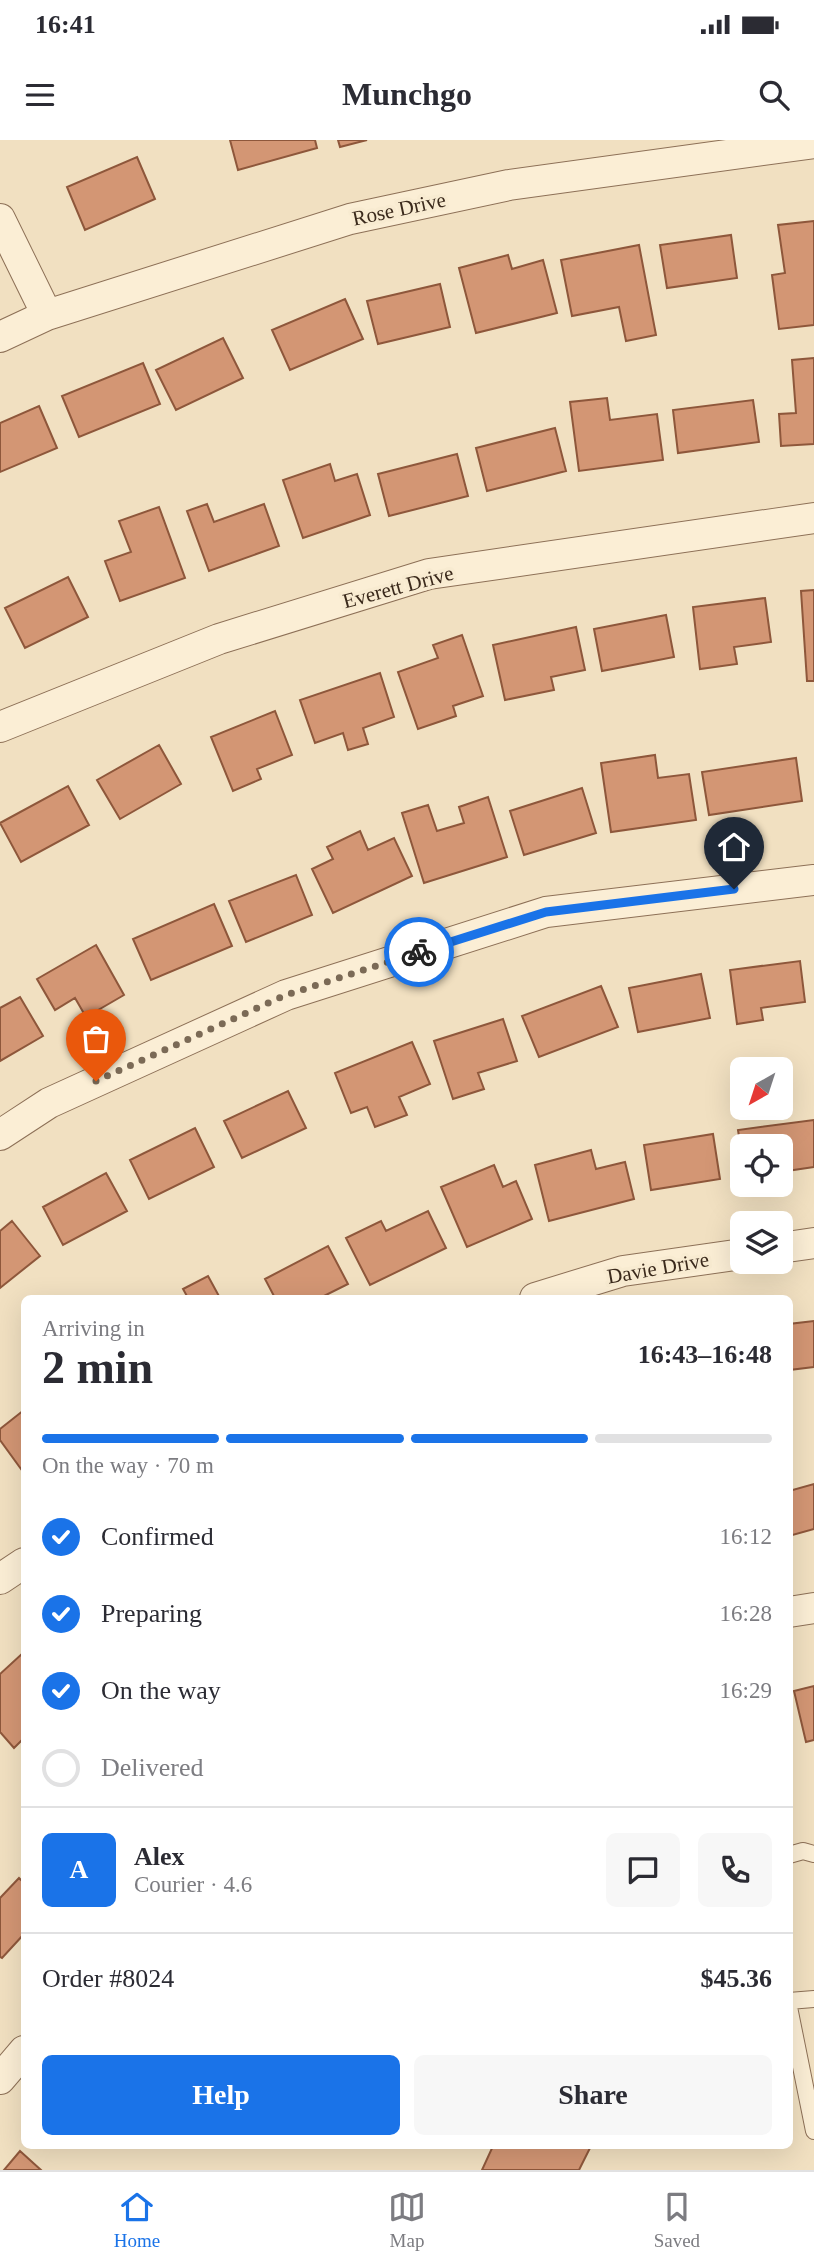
<!DOCTYPE html>
<html lang="en">
<head>
<meta charset="utf-8">
<style>
  body { margin:0; font-family:"Times New Roman",serif; background:#f7f7f7; color:#2b2b33; height:100vh; display:flex; flex-direction:column; font-size:26px; white-space:nowrap }
  * { box-sizing:border-box; margin:0 }
  p { font-size:23px; color:#7c7c81 }
  .icon { flex:none; width:38px; height:38px; fill:none; stroke:currentColor; stroke-width:2; stroke-linecap:round; stroke-linejoin:round }
  .map { position:relative; flex:1; overflow:hidden }
  .panel { position:absolute; left:21px; top:1155px; width:772px; height:854px; display:flex; flex-direction:column; background:#fff; border-radius:10px; box-shadow:0 7px 28px #0002 }
  .panel>* { flex:none }
  .needle { width:46px; rotate:219deg }
  .controls { position:absolute; left:730px; top:917px; display:grid; gap:14px }
  .controls a { display:grid; place-items:center; width:63px; height:63px; border-radius:10px; background:#fff; box-shadow:0 7px 28px #0002; font-size:35px }
  .pin { position:absolute; display:grid; place-items:center; width:60px; height:60px; color:#fff; margin:-72px -30px; border-radius:50% 50% 50% 0; rotate:-45deg; box-shadow:0 0 7px #0007 }
  .pin .icon { rotate:45deg }
  .courier { position:absolute; display:grid; place-items:center; width:70px; height:70px; margin:-35px; border:5px solid #1a73e8; border-radius:50%; background:#fff; color:#222; box-shadow:0 2px 9px #0007 }
  .overview em { font-style:normal; font-weight:700 }
  .overview div { display:flex; flex-direction:column-reverse }
  .overview { display:flex; align-items:center; justify-content:space-between; height:119px; padding:0 21px }
  h1 { font-size:46px; font-weight:700; line-height:52px }
  .bar { display:grid; grid-template-columns:repeat(4,1fr); gap:10px 7px; align-content:center; height:84px; padding:0 21px }
  .bar i { height:9px; border-radius:5px; background:#e1e1e2 }
  .bar .selected { background:#1a73e8 }
  .bar p { grid-column:span 4 }
  .line { display:flex; align-items:center; gap:18px; padding:0 21px; border-top:2px solid #e1e1e2 }
  .line div { flex:1 }
  .round { display:grid; place-items:center; flex:none; width:74px; height:74px; border-radius:10px; background:#f7f7f7 }
  ol { padding:0 21px; list-style:none }
  li { display:flex; align-items:center; gap:21px; height:77px }
  li p { margin-inline-start:auto }
  li .icon { padding:7px; border-radius:50%; background:#1a73e8; color:#fff; stroke-width:4 }
  li:last-child { color:#7c7c81 }
  li i { width:38px; height:38px; border:4px solid #e1e1e2; border-radius:50% }
  .button { display:flex; gap:14px; margin-top:auto; padding:14px 21px }
  .button a { flex:1; height:80px; border-radius:10px; background:#1a73e8; color:#fff; font-size:28px; font-weight:700; line-height:80px; text-align:center }
  .button a+a { background:#f7f7f7; color:#2b2b33 }
  .status { display:flex; justify-content:space-between; align-items:center; height:49px; padding:0 35px; background:#fff; direction:ltr }
  .status svg { height:19px; fill:currentColor }
  header { display:flex; justify-content:space-between; align-items:center; height:91px; padding:0 21px; background:#fff; font-size:32px; font-weight:700 }
  .tab-bar { display:flex; justify-content:space-around; align-items:center; height:98px; border-top:2px solid #e1e1e2; background:#fff; font-size:19px; color:#7c7c81 }
  .tab-bar a { display:grid; justify-items:center; gap:4px }
  .tab-bar .selected { color:#1a73e8 }
  .map>svg:first-child { display:block }
</style>
</head>
<body>
<div class="status"><b>16:41</b><svg viewBox="0 0 49 12"><path d="M0 12V9h3v3zM5 12V6h3v6zM10 12V3h3v9zM15 12V0h3v12zM26 1h20v11H26zM47 4h2v5h-2z"/></svg></div>
<header><svg class="icon" aria-label="menu" viewBox="0 0 24 24"><path d="M4 6h16M4 12h16M4 18h16"/></svg>Munchgo<svg class="icon" aria-label="search" viewBox="0 0 24 24"><circle cx="10" cy="10" r="6"/><path d="M15 15l6 6"/></svg></header>
<div class="map">
<svg width="814" height="2030" viewBox="0 0 814 2030">
  <rect width="100%" height="100%" fill="#f1e0c1"/>
  <path fill="#d39674" stroke="#8e573b" stroke-width="2" d="M 230,0 L 315,0 L 317,8 L 238,30 Z
    M 338,0 L 367,0 L 340,7 Z
    M 137,17 L 155,59 L 85,90 L 67,47 Z
    M 814,81 L 814,185 L 779,189 L 772,135 L 785,133 L 778,85 Z
    M 731,95 L 737,138 L 667,148 L 660,105 Z
    M 639,105 L 656,195 L 626,201 L 619,167 L 572,176 L 561,120 Z
    M 508,115 L 512,129 L 543,120 L 557,173 L 476,193 L 459,128 Z
    M 440,144 L 450,187 L 378,204 L 367,161 Z
    M 345,159 L 363,199 L 290,230 L 272,190 Z
    M 223,198 L 243,238 L 176,270 L 156,230 Z
    M 814,218 L 814,304 L 781,306 L 779,274 L 796,273 L 792,220 Z
    M 143,223 L 160,264 L 79,297 L 62,256 Z
    M 607,258 L 610,280 L 657,274 L 663,320 L 579,331 L 570,262 Z
    M 753,260 L 759,302 L 678,313 L 673,270 Z
    M 39,266 L 57,308 L 0,332 L 0,283 Z
    M 555,288 L 566,331 L 487,351 L 476,308 Z
    M 457,314 L 468,356 L 389,376 L 378,334 Z
    M 330,324 L 335,341 L 357,334 L 370,375 L 303,398 L 283,340 Z
    M 207,364 L 214,382 L 264,364 L 279,406 L 209,431 L 187,371 Z
    M 159,367 L 185,438 L 120,461 L 105,421 L 131,412 L 119,381 Z
    M 68,437 L 88,477 L 25,508 L 5,468 Z
    M 814,450 L 814,541 L 807,541 L 801,451 Z
    M 765,458 L 771,502 L 734,507 L 737,524 L 700,529 L 693,467 Z
    M 666,475 L 674,517 L 602,531 L 594,489 Z
    M 576,487 L 585,530 L 551,537 L 554,550 L 505,560 L 493,505 Z
    M 462,495 L 483,556 L 453,566 L 456,576 L 418,589 L 398,532 L 438,518 L 433,505 Z
    M 380,533 L 394,577 L 363,588 L 368,604 L 348,610 L 343,593 L 315,603 L 300,560 Z
    M 275,571 L 292,615 L 257,629 L 261,639 L 233,651 L 211,597 Z
    M 159,605 L 181,644 L 120,679 L 97,640 Z
    M 655,615 L 658,638 L 689,634 L 696,680 L 611,692 L 601,623 Z
    M 796,618 L 802,661 L 709,675 L 702,632 Z
    M 68,646 L 89,685 L 21,722 L 0,683 Z
    M 582,648 L 596,693 L 524,715 L 510,671 Z
    M 488,657 L 507,717 L 424,743 L 402,673 L 428,665 L 437,691 L 464,683 L 459,667 Z
    M 360,691 L 368,710 L 394,698 L 412,736 L 333,773 L 312,729 L 333,719 L 327,707 Z
    M 296,735 L 312,775 L 246,802 L 229,761 Z
    M 214,764 L 232,806 L 151,840 L 133,799 Z
    M 96,805 L 124,855 L 86,877 L 75,858 L 55,870 L 37,839 Z
    M 800,821 L 805,862 L 761,868 L 763,880 L 737,884 L 730,830 Z
    M 701,834 L 710,878 L 638,892 L 629,848 Z
    M 601,846 L 618,887 L 539,917 L 522,876 Z
    M 20,857 L 43,896 L 0,921 L 0,868 Z
    M 503,879 L 517,921 L 478,933 L 484,949 L 453,959 L 434,901 Z
    M 412,902 L 430,944 L 399,957 L 407,975 L 375,987 L 367,967 L 351,973 L 335,933 Z
    M 288,951 L 306,988 L 242,1018 L 224,981 Z
    M 814,980 L 814,1027 L 780,1032 L 780,1006 L 742,1006 L 742,1016 L 738,990 Z
    M 195,988 L 214,1027 L 149,1059 L 130,1020 Z
    M 713,994 L 720,1039 L 651,1050 L 644,1005 Z
    M 591,1010 L 596,1029 L 625,1022 L 634,1059 L 549,1081 L 535,1025 Z
    M 494,1025 L 503,1047 L 516,1041 L 532,1079 L 467,1107 L 441,1047 Z
    M 106,1033 L 127,1071 L 63,1105 L 43,1067 Z
    M 428,1071 L 446,1108 L 370,1145 L 346,1098 L 381,1081 L 386,1091 Z
    M 12,1081 L 40,1116 L 0,1148 L 0,1091 Z
    M 328,1106 L 348,1144 L 320,1158 L 275,1158 L 265,1139 Z
    M 208,1136 L 220,1158 L 188,1158 L 183,1149 Z
    M 814,1181 L 814,1227 L 789,1230 L 789,1184 Z
    M 24,1270 L 24,1326 L 21,1329 L 0,1300 L 0,1289 Z
    M 814,1344 L 814,1389 L 789,1396 L 789,1351 Z
    M 24,1512 L 24,1598 L 14,1608 L 0,1592 L 0,1534 Z
    M 814,1546 L 814,1600 L 806,1602 L 794,1551 Z
    M 19,1738 L 24,1743 L 24,1794 L 2,1818 L 0,1817 L 0,1758 Z
    M 493,2006 L 591,2006 L 579,2030 L 482,2030 Z
    M 20,2011 L 41,2030 L 4,2030 Z"/>
  <g fill="none" stroke-linecap="round" stroke-linejoin="round">
    <g stroke="#8d7057" stroke-width="18">
      <path id="lane" d="M 789,1715 L 803,1711 L 814,1714
        M 789,1861 L 814,1859
        M 789,1867 L 814,1991"/>
    </g>
    <g stroke="#8d7057" stroke-width="32">
      <path id="street" d="M 0,79 L 47,175
        M 0,197 L 47,175 L 350,79 L 509,45 L 814,3
        M 0,587 L 219,499 L 429,434 L 814,378
        M 0,995 L 49,963 L 286,855 L 546,772 L 814,740
        M 780,1108 L 814,1103
        M 535,1158 L 623,1131 L 742,1114
        M 0,1439 L 24,1423
        M 789,1472 L 814,1468
        M 0,1939 L 24,1911"/>
    </g>
    <use href="#lane" stroke="#fbeed5" stroke-width="16"/>
    <use href="#street" stroke="#fbeed5" stroke-width="30"/>
  </g>
  <g fill="none" stroke-linecap="round" stroke-linejoin="round">
    <path stroke="#7b6a56" stroke-width="7" stroke-dasharray="0 12.6" d="M 96,941 L 286,855 L 419,812"/>
    <path stroke="#1a73e8" stroke-width="9" d="M 419,812 L 546,772 L 734,749"/>
  </g>
  <g text-anchor="middle" dominant-baseline="central" stroke-width="7" stroke-linejoin="round" paint-order="stroke">
    <g font-size="21" fill="#3b2a1c" stroke="#f8ebd1">
      <text transform="translate(399 69) rotate(-12)">Rose Drive</text>
      <text transform="translate(398 447) rotate(-15)">Everett Drive</text>
      <text transform="translate(658 1128) rotate(-10)">Davie Drive</text>
    </g>
  </g>
</svg>
<div class="controls">
<a><svg class="needle" viewBox="-14 -14 28 28"><path d="M0-13l5 13h-10z" fill="#e53935"/><path d="M0 13l5-13h-10z" fill="#7c7c81"/></svg></a>
<a><svg class="icon" aria-label="locate" viewBox="0 0 24 24"><circle cx="12" cy="12" r="6"/><path d="M12 2v4M12 18v4M2 12h4M18 12h4"/></svg></a>
<a><svg class="icon" aria-label="layers" viewBox="0 0 24 24"><path d="M12 4l9 5-9 5-9-5zM3 14l9 5 9-5"/></svg></a>
</div>
<div class="pin" style="left:96px;top:941px;background:#ea580c"><svg class="icon" aria-label="bag" viewBox="0 0 24 24"><path d="M5 8h14l-1 12H6zM9 8a3 3 0 0 1 6 0"/></svg></div>
<div class="pin" style="left:734px;top:749px;background:#1f2937"><svg class="icon" aria-label="home" viewBox="0 0 24 24"><path d="M3 11l9-7 9 7M6 9v11h12V9"/></svg></div>
<div class="courier" style="left:419px;top:812px"><svg class="icon" aria-label="bike" viewBox="0 0 24 24"><circle cx="6" cy="16" r="4"/><circle cx="18" cy="16" r="4"/><path d="M6 16l4-8h5l3 8M10 8l3 8H6M13 5h3"/></svg></div>
<section class="panel">
<div class="overview"><div><h1>2 min</h1><p>Arriving in</p></div><em>16:43–16:48</em></div>
<div class="bar"><i class="selected"></i><i class="selected"></i><i class="selected"></i><i></i><p>On the way · 70 m</p></div>
<ol>
<li><svg class="icon" aria-label="check" viewBox="0 0 24 24"><path d="M5 12l5 5 9-10"/></svg>Confirmed<p>16:12</p></li>
<li><svg class="icon" aria-label="check" viewBox="0 0 24 24"><path d="M5 12l5 5 9-10"/></svg>Preparing<p>16:28</p></li>
<li><svg class="icon" aria-label="check" viewBox="0 0 24 24"><path d="M5 12l5 5 9-10"/></svg>On the way<p>16:29</p></li>
<li><i></i>Delivered</li>
</ol>
<div class="line" style="height:126px"><b class="round" style="background:#1a73e8;color:#fff">A</b><div><b>Alex</b><p>Courier · 4.6</p></div><a class="round"><svg class="icon" aria-label="chat" viewBox="0 0 24 24"><path d="M4 5h16v11H9l-5 4z"/></svg></a><a class="round"><svg class="icon" aria-label="phone" viewBox="0 0 24 24"><path d="M5 4h4l2 5-3 2q2 4 5 5l2-3 5 2v4C11 20 4 13 5 4z"/></svg></a></div>
<div class="line" style="height:91px"><div>Order #8024</div><b>$45.36</b></div>
<div class="button"><a>Help</a><a>Share</a></div>
</section>
</div>
<nav class="tab-bar">
<a class="selected"><svg class="icon" aria-label="home" viewBox="0 0 24 24"><path d="M3 11l9-7 9 7M6 9v11h12V9"/></svg>Home</a>
<a><svg class="icon" aria-label="map" viewBox="0 0 24 24"><path d="M3 6l6-2 6 2 6-2v14l-6 2-6-2-6 2zM9 4v14M15 6v14"/></svg>Map</a>
<a><svg class="icon" aria-label="saved" viewBox="0 0 24 24"><path d="M7 4h10v16l-5-4-5 4z"/></svg>Saved</a>
</nav>
</body>
</html>
